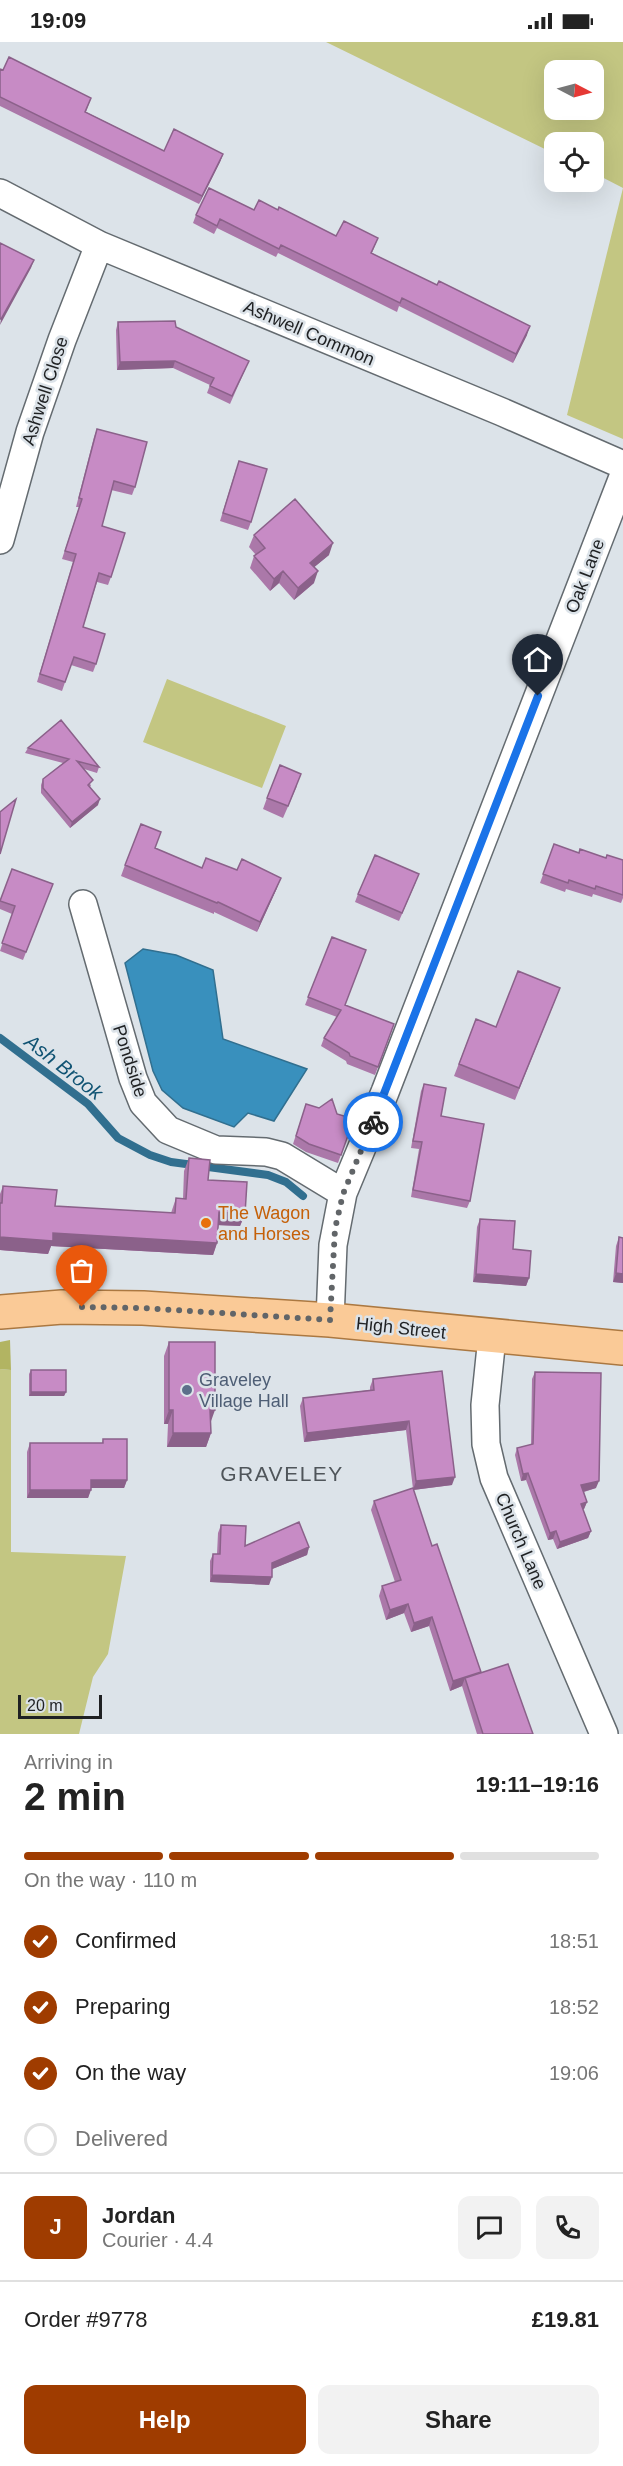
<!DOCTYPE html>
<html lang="en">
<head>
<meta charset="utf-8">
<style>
  body { margin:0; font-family:Arial,sans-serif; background:#f2f2f2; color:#222; height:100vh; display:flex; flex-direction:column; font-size:22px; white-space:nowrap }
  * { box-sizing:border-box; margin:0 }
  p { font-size:20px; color:#767676 }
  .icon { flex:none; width:33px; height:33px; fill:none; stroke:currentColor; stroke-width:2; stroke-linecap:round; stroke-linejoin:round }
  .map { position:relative; height:1692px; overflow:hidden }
  .side { display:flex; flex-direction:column; background:#fff; flex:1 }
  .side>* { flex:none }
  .needle { width:39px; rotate:96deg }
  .tools { position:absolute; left:544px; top:18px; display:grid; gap:12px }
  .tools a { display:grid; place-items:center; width:60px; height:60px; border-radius:12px; background:#fff; box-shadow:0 6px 24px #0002; font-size:30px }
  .scale { position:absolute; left:18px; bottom:15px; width:84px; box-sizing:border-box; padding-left:6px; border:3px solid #1f2123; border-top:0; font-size:16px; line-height:21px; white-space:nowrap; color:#1f2123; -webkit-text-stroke:4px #dce3e9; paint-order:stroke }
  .pin { position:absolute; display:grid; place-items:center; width:51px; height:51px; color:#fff; margin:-62px -26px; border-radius:50% 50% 50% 0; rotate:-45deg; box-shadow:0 0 6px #0007 }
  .pin .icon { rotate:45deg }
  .courier { position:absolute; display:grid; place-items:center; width:60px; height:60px; margin:-30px; border:4px solid #1a73e8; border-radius:50%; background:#fff; color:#222; box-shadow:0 2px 8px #0007 }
  .headline em { font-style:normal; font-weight:700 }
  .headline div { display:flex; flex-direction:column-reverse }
  .headline { display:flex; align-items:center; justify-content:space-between; height:102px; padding:0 24px }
  h1 { font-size:39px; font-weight:700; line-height:45px }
  .bar { display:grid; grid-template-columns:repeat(4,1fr); gap:9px 6px; align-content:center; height:72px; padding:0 24px }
  .bar i { height:8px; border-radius:4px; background:#e0e0e0 }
  .bar .active { background:#9f3c00 }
  .bar p { grid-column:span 4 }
  .line { display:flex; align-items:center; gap:15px; padding:0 24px; border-top:2px solid #e0e0e0 }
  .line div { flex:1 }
  .round { display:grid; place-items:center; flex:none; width:63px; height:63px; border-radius:12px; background:#f2f2f2 }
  ol { padding:0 24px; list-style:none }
  li { display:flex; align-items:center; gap:18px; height:66px }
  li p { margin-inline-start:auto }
  li .icon { padding:6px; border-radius:50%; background:#9f3c00; color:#fff; stroke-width:4 }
  li:last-child { color:#767676 }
  li i { width:33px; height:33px; border:3px solid #e0e0e0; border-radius:50% }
  .cta { display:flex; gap:12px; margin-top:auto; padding:12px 24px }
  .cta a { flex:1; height:69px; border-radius:12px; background:#9f3c00; color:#fff; font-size:24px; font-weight:700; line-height:69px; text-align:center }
  .cta a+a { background:#f2f2f2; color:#222 }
  .status { display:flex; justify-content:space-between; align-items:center; height:42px; padding:0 30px; background:#fff; direction:ltr }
  .status svg { height:16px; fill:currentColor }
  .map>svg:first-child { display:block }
</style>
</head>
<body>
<div class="status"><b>19:09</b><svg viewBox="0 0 49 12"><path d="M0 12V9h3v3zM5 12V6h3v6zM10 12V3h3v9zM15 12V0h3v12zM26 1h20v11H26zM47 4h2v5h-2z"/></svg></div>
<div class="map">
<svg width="623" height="1692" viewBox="0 0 623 1692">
  <rect width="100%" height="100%" fill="#dce3e9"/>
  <path fill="#c3c682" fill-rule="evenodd" d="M 326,0 L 623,0 L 623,146 L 594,131 L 594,100 L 555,100 L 555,112 ZM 594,28 L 594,68 L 555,68 L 555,28 Z
    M 623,146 L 623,397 L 567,373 Z
    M 167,637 L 286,684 L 262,746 L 143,700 Z
    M 0,1327 L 11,1328 L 11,1510 L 126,1514 L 108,1612 L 93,1635 L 79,1692 L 0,1692 Z"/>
  <path fill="#b2b462" d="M 10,1298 L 11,1328 L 0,1327 L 0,1300 Z"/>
  <path fill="#3990bd" stroke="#316f8f" stroke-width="1.5" d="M 143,907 L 176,913 L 213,928 L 223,997 L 307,1027 L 274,1079 L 248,1071 L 234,1085 L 183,1066 L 162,1048 L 153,1029 L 125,921 Z"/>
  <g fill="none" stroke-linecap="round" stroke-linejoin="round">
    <path stroke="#316f8f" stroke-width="8" d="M 0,996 L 88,1062 L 118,1096 L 150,1113 L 171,1120 L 268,1133 L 286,1140 L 303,1154"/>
    <g stroke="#646b70" stroke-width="30">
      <path id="minor" d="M 0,151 L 99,203 L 502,370 L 623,423
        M 0,498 L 30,390 L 62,298 L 99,203
        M 83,862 L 133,1036 L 143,1061 L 168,1088 L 216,1108 L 266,1110 L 282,1114 L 343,1151
        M 330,1278 L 333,1203 L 343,1151 L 385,1050 L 623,435
        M 492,1295 L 485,1363 L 486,1402 L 494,1436 L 604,1692"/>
    </g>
    <g stroke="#ab7841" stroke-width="36">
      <path id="major" d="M 0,1270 L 62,1265 L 143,1266 L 330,1278 L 623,1306"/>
    </g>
    <use href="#minor" stroke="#fff" stroke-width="27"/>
    <use href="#major" stroke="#faca97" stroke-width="33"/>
  </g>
  <path fill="#ab78a9" d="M 0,27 L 91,56 L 86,70 L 164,109 L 223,112 L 220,120 L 199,162 L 0,64 Z
    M 254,168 L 278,168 L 336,194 L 378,196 L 372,211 L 527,293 L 513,321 L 399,264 L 397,270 L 278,211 L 276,215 L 217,186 L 214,192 L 193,181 L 196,173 Z
    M 118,280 L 176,285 L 246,326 L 230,362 L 207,351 L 210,343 L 173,326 L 117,328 L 116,288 Z
    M 97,387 L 135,445 L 132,453 L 111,448 L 102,484 L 111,535 L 108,543 L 97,540 L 83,585 L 96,622 L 93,630 L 71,623 L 62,649 L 37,640 L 73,520 L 62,517 L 79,465 L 76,465 L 94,395 Z
    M 236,427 L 251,480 L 248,488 L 220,479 Z
    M 254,493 L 329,513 L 314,525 L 314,541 L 294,558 L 279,541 L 270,549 L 250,526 L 254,514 L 256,513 L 249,505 Z
    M 28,706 L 99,725 L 97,731 L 84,727 L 91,744 L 89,745 L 98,763 L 70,786 L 41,751 L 41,743 L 43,737 L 63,721 L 25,711 Z
    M 297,744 L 283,776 L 263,767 L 267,756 Z
    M 554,802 L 579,811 L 623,818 L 623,856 L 621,861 L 593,852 L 592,855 L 566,847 L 565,850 L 540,841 Z
    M 155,806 L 202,826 L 277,846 L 257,890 L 214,870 L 214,872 L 121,834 L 125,823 Z
    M 12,827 L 53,842 L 23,918 L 0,909 L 12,872 L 0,867 L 0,860 Z
    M 416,840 L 399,879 L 355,860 L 358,852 Z
    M 332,895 L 345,963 L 394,982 L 375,1033 L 347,1022 L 346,1019 L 321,1004 L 324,996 L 337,975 L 305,963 Z
    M 560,946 L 515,1058 L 454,1034 L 476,977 L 496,985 Z
    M 424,1042 L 441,1074 L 470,1159 L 467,1166 L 411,1155 L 419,1107 L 411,1106 L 421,1049 Z
    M 306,1062 L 354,1077 L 338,1121 L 306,1110 L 293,1102 Z
    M 189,1116 L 208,1138 L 245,1172 L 240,1184 L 218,1183 L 217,1201 L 213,1213 L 51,1204 L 48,1212 L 0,1208 L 0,1152 L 3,1144 L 55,1164 L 171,1171 L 176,1156 L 183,1157 L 184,1129 Z
    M 480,1177 L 513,1207 L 529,1236 L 526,1244 L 473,1240 L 477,1185 Z
    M 619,1195 L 623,1196 L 623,1241 L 613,1240 L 616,1204 Z
    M 169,1300 L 211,1380 L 211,1391 L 206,1405 L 167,1405 L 168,1382 L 164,1382 L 164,1314 Z
    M 31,1328 L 66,1350 L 64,1354 L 29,1354 L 29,1332 Z
    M 442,1329 L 452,1443 L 413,1448 L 432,1504 L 480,1631 L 533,1692 L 477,1692 L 462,1644 L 450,1649 L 429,1584 L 411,1590 L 404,1571 L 386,1578 L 379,1554 L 382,1544 L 395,1540 L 371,1468 L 374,1459 L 413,1447 L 406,1388 L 304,1400 L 300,1364 L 303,1356 L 370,1348 L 370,1345 L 373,1337 Z
    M 535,1330 L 596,1446 L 584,1450 L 587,1460 L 584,1467 L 583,1467 L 591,1489 L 588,1496 L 557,1507 L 553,1497 L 548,1498 L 526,1438 L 521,1439 L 515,1413 L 517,1406 L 531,1403 L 532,1337 Z
    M 103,1397 L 127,1438 L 124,1446 L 91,1446 L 88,1456 L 27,1456 L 27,1410 L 30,1401 L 102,1401 Z
    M 221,1483 L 245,1504 L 309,1505 L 307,1513 L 272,1527 L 269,1543 L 210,1540 L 210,1519 L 213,1512 L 217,1512 L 218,1491 Z"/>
  <path fill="#8b618a" d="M 223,112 L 220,120 L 199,162 L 202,154 Z
    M 34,218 L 31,226 L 0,283 L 1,277 Z
    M 530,284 L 527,293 L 513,321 L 516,312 Z
    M 175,319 L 173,326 L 117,328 L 120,320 Z
    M 333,501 L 329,513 L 306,532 L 310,521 Z
    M 283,529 L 279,541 L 270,549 L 274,537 Z
    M 318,529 L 314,541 L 294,558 L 298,546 Z
    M 100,757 L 98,763 L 70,786 L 72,780 Z
    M 281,836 L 277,846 L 257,890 L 260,880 Z
    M 219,1170 L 245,1172 L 240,1184 L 215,1183 Z
    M 53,1191 L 217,1201 L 213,1213 L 51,1204 L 48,1212 L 0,1208 L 0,1195 Z
    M 616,1231 L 623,1232 L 623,1241 L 613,1240 Z
    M 476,1232 L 529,1236 L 526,1244 L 473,1240 Z
    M 31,1350 L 66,1350 L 64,1354 L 29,1354 Z
    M 169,1368 L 173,1368 L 168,1382 L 164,1382 Z
    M 210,1368 L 215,1368 L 210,1382 Z
    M 409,1379 L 406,1388 L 304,1400 L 307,1391 Z
    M 173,1391 L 211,1391 L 206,1405 L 167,1405 Z
    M 528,1431 L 526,1438 L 521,1439 L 523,1432 Z
    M 455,1435 L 452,1443 L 413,1448 L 416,1439 Z
    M 91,1438 L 127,1438 L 124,1446 L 88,1446 Z
    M 599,1439 L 596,1446 L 579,1451 L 581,1443 Z
    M 30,1448 L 91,1448 L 88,1456 L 27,1456 Z
    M 587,1460 L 584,1467 L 579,1469 L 581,1462 Z
    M 556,1489 L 553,1497 L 548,1498 L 550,1491 Z
    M 591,1489 L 588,1496 L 557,1507 L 560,1500 Z
    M 309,1505 L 307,1513 L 270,1528 L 272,1521 Z
    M 212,1533 L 272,1535 L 269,1543 L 210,1540 Z
    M 408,1562 L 404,1571 L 386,1578 L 390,1568 Z
    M 432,1575 L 429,1584 L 411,1590 L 414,1581 Z
    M 481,1630 L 477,1639 L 465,1636 L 462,1644 L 450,1649 L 453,1639 Z"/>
  <path fill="#c78bc5" stroke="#8b618a" stroke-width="1.5" d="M 9,15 L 91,56 L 85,70 L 164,109 L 174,87 L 223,112 L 202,154 L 0,55 L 0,27 L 3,28 Z
    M 209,146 L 254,168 L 259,158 L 278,168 L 279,165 L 336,194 L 344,179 L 378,196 L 371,211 L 437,243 L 439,239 L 530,284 L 516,312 L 402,256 L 400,261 L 281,203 L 279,207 L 220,177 L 217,184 L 196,173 Z
    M 0,201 L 34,218 L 1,277 L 0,277 Z
    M 175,279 L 176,285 L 249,319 L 232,354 L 210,344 L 214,336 L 175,319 L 120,320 L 118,280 Z
    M 97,387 L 147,400 L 135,445 L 114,439 L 102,484 L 125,491 L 111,535 L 99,531 L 83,585 L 105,592 L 96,622 L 74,615 L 65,640 L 40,632 L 76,512 L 65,509 L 82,457 L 79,456 Z
    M 239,419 L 267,427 L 251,480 L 223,471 Z
    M 295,457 L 333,501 L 310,521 L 318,529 L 298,546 L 283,529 L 274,537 L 254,514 L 265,506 L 254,493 Z
    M 61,678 L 99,725 L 77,719 L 93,738 L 88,743 L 100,757 L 72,780 L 43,746 L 43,737 L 69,717 L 28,706 Z
    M 280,723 L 301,732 L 288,764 L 267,756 Z
    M 16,757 L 0,812 L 0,770 Z
    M 141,782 L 161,790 L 155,806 L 202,826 L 206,816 L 237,828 L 242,817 L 281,836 L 260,880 L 218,860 L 217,861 L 125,823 Z
    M 554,802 L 579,811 L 580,807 L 606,816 L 607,813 L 623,818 L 623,853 L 596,844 L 595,847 L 569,838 L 568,841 L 543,832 Z
    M 375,813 L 419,832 L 402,871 L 358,852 Z
    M 12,827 L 53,842 L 26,910 L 2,901 L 15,864 L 0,859 Z
    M 332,895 L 366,908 L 345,963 L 394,982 L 378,1025 L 350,1014 L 349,1011 L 324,996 L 341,968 L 308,955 Z
    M 518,929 L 560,946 L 519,1046 L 459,1022 L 476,977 L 496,985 Z
    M 424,1042 L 446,1046 L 441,1074 L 484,1082 L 470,1159 L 413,1148 L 422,1100 L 413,1099 Z
    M 332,1057 L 337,1072 L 354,1077 L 341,1113 L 309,1102 L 296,1094 L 306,1062 L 319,1066 Z
    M 189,1116 L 210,1118 L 208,1138 L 247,1140 L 245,1172 L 219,1170 L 217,1201 L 53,1191 L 53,1199 L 0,1195 L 0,1161 L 2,1161 L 3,1144 L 57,1148 L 55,1164 L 175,1171 L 176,1156 L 186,1157 Z
    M 480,1177 L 515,1179 L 513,1207 L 531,1209 L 529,1236 L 476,1232 Z
    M 619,1195 L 623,1196 L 623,1232 L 616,1231 Z
    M 169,1300 L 215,1300 L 215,1368 L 210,1368 L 211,1391 L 173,1391 L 173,1368 L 169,1368 Z
    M 31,1328 L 66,1328 L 66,1350 L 31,1350 Z
    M 442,1329 L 455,1435 L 416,1439 L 409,1379 L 307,1391 L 303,1356 L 374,1348 L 373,1337 Z
    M 535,1330 L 601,1331 L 599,1439 L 581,1443 L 587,1460 L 581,1462 L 591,1489 L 560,1500 L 556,1489 L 550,1491 L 528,1431 L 523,1432 L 517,1406 L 533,1402 Z
    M 103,1397 L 127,1397 L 127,1438 L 91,1438 L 91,1448 L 30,1448 L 30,1401 L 103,1401 Z
    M 413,1446 L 432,1504 L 437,1502 L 481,1630 L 453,1639 L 432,1575 L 414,1581 L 408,1562 L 390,1568 L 382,1544 L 401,1538 L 374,1459 Z
    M 299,1480 L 309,1505 L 272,1521 L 272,1535 L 212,1533 L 213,1512 L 220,1512 L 221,1483 L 246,1484 L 245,1504 Z
    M 508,1622 L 533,1692 L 483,1692 L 465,1636 Z"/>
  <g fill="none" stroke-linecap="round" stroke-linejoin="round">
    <path stroke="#616568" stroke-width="6" stroke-dasharray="0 10.8" d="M 82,1265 L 143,1266 L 330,1278 L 335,1187 L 343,1152 L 373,1080"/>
    <path stroke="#1a73e8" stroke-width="8" d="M 373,1080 L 538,654"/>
  </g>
  <circle fill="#e8710a" stroke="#dce3e9" stroke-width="2" cx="206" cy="1181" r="6"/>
  <circle fill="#5c6f8a" stroke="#dce3e9" stroke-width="2" cx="187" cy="1348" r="6"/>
  <g text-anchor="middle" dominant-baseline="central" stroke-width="5" stroke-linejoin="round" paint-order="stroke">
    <g font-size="18" fill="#1f2123" stroke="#dce3e9">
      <text transform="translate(309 291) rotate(23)">Ashwell Common</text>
      <text transform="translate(45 349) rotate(-72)">Ashwell Close</text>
      <text transform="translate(585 534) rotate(-69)">Oak Lane</text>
      <text transform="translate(130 1019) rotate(72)">Pondside</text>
      <text transform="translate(401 1286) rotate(6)">High Street</text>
      <text transform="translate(521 1499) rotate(67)">Church Lane</text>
    </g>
    <g font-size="18" fill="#c56008" stroke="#dce3e9" text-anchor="start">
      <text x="218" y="1171">The Wagon<tspan x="218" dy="21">and Horses</tspan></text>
    </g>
    <g font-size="18" fill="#4e5e75" stroke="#dce3e9" text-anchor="start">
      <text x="199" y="1338">Graveley<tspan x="199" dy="21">Village Hall</tspan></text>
    </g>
    <g font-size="20" font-style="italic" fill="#105373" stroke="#dce3e9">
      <text transform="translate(64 1025) rotate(38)">Ash Brook</text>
    </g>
    <g font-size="21" letter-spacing="1.5" fill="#4f555a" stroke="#dce3e9">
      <text x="282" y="1431">GRAVELEY</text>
    </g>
  </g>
</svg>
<div class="tools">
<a><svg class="needle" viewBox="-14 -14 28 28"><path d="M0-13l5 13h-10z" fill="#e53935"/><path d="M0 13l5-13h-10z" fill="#767676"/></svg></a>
<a><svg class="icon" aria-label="locate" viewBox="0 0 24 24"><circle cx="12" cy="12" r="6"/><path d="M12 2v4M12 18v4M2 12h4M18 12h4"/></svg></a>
</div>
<div class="scale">20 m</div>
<div class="pin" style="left:82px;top:1265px;background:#ea580c"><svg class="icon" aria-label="bag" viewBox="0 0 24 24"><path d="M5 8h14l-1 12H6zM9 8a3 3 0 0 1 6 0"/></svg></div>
<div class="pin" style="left:538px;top:654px;background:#1f2937"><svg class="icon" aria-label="home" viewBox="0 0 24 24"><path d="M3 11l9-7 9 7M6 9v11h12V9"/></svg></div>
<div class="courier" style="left:373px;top:1080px"><svg class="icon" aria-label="bike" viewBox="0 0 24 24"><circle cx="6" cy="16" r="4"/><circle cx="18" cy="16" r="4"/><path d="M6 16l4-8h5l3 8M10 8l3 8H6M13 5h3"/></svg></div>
</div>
<section class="side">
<div class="headline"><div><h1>2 min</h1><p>Arriving in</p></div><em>19:11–19:16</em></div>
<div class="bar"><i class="active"></i><i class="active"></i><i class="active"></i><i></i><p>On the way · 110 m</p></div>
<ol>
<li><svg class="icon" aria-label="check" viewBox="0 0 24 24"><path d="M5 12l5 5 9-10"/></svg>Confirmed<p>18:51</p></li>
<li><svg class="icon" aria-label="check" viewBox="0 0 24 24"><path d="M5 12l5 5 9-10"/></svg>Preparing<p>18:52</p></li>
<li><svg class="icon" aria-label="check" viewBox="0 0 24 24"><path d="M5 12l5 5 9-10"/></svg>On the way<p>19:06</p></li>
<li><i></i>Delivered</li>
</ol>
<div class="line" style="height:108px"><b class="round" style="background:#9f3c00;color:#fff">J</b><div><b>Jordan</b><p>Courier · 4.4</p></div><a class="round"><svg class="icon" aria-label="chat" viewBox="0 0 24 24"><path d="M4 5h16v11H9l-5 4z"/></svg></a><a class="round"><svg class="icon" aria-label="phone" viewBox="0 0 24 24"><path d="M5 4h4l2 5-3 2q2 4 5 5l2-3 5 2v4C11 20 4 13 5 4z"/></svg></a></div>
<div class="line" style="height:78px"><div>Order #9778</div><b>£19.81</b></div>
<div class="cta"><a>Help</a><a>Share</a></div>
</section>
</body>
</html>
